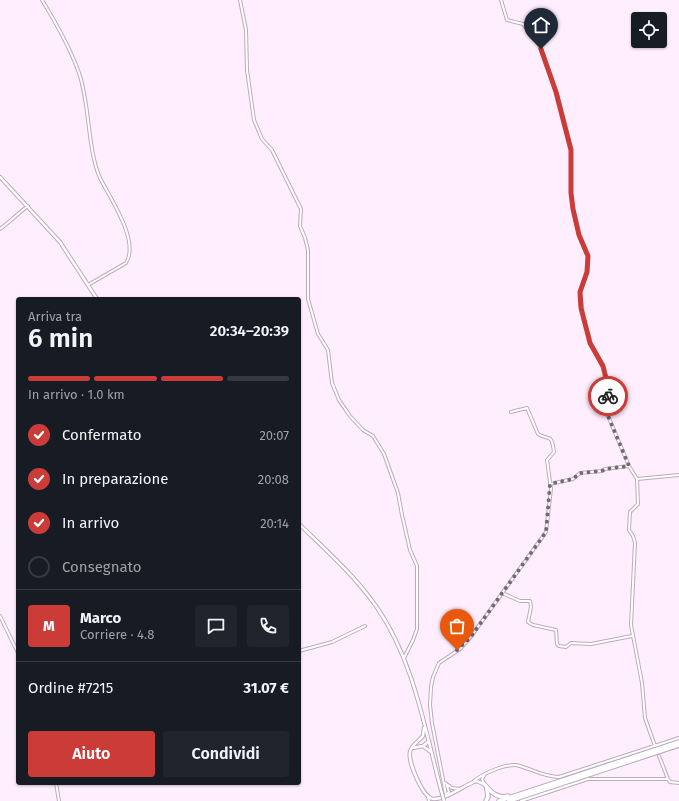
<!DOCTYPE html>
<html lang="it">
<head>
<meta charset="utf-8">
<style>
  body { margin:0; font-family:"Fira Sans",sans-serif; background:#20242c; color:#f1f3f6; height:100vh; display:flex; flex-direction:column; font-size:15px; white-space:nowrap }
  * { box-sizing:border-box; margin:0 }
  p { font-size:13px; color:#9ea1a6 }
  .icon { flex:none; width:22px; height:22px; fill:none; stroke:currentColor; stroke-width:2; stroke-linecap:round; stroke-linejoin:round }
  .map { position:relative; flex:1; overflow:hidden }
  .drawer { position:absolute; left:16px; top:297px; width:285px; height:488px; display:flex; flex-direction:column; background:#171b24; border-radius:4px; box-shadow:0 1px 3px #0004 }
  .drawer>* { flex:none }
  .buttons { position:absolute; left:631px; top:12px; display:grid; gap:8px }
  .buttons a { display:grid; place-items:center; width:36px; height:36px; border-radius:4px; background:#171b24; box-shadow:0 1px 3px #0004; font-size:20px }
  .pin { position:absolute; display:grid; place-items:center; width:34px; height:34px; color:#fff; margin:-41px -17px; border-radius:50% 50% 50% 0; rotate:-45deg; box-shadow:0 0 4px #0007 }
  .pin .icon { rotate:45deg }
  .courier { position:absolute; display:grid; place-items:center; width:40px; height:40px; margin:-20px; border:3px solid #cb3c39; border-radius:50%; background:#fff; color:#222; box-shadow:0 1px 5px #0007 }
  .head em { font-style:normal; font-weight:600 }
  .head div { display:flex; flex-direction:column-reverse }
  .head { display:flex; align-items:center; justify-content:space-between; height:68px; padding:0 12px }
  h1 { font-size:26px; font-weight:600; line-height:30px }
  .bar { display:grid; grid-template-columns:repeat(4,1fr); gap:6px 4px; align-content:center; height:48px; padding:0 12px }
  .bar i { height:5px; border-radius:3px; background:#363941 }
  .bar .selected { background:#cb3c39 }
  .bar p { grid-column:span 4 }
  .line { display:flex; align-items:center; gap:10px; padding:0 12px; border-top:1px solid #363941 }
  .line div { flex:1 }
  .round { display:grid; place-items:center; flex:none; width:42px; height:42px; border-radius:4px; background:#20242c }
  ol { padding:0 12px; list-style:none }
  li { display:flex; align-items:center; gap:12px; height:44px }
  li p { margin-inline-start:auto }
  li .icon { padding:4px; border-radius:50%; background:#cb3c39; color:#fff; stroke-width:4 }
  li:last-child { color:#9ea1a6 }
  li i { width:22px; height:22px; border:2px solid #363941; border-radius:50% }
  .primary-button { display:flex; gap:8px; margin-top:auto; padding:8px 12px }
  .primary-button a { flex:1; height:46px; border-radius:4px; background:#cb3c39; color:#fff; font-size:16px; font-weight:600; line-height:46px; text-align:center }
  .primary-button a+a { background:#20242c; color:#f1f3f6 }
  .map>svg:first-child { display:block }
</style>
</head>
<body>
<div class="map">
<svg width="679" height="801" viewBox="0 0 679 801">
  <rect width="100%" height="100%" fill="#ffeefe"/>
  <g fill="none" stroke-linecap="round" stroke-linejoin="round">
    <g stroke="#bbabba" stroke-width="4">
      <path id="street" d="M 42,0 C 56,23 70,47 79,73 C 90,104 87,148 100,178 C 110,198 140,241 126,263 L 88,285
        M 240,0 L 246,30 L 247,70 L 254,120 L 262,139 L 272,150 L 301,209 L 300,226 L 305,238 L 308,250 L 308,299 L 318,334 L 328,350 L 332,383 L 339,400 L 350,416 L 363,430 L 373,436 L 384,454 L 398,493 L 402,515 L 410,550 L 417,566 L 417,629 L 413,640 L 404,658
        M 501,0 L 507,20 L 523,24 L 539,45 L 556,91 L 571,150 L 571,196 L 573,209 L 579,235 L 588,257 L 587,272 L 580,292 L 583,317 L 589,336 L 590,343 L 604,369 L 609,391 L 605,400 L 606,411 L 629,466 L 637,479 L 638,504 L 630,512 L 629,530 L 633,536 L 635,543 L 631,625 L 642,683 L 645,718 L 655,746
        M 0,229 C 10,222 18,213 28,206
        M 637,479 L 679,475
        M 550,484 L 573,479 L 580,473 L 602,471 L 605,469 L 629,466
        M 502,593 L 520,601 L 530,601 L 531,607 L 528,622 L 533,625 L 556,630 L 557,644 L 559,646 L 566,647 L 571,643 L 591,644 L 632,636
        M 0,616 L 18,653
        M 299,651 L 332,642 L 365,626
        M 659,756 L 668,779 L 670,782 L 679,783
        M 474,781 C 484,773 508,762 520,766 C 533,770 545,777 559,777 L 679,738
        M 56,783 L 59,801
        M 445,783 L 452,788 L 460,789
        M 484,784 L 482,779 L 485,774
        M 446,795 L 432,723 L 430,705 L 431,687 L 433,677 L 439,663 L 460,649 L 470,638 L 546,532 L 551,489 L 547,460 L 554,452 C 551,432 551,442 538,434 L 527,408 L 511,412
        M 446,795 L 449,792 L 447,786
        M 428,797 L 429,801
        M 521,801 L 588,779 L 668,779"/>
    </g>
    <g stroke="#bbabba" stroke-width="4.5">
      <path id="secondary" d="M 0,177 L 60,242 L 97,299
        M 299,524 C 326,550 354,575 376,606 C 413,659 424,725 440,786
        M 424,728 L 423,736 C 418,742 411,745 410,752 C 408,762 423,799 434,799 C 447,799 463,786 476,781 L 484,784
        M 423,746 L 431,752
        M 412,748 L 423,746 L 429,741"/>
    </g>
    <g stroke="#bbabba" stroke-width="5.5">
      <path id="highway" d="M 484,784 C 491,792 497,799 508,796
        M 486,801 L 488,797 L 487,789
        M 499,801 L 679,742
        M 509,801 L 679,745"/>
    </g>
    <use href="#street" stroke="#fff" stroke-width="2"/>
    <use href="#secondary" stroke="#fff" stroke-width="2.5"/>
    <use href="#highway" stroke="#fff" stroke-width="3.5"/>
    <g stroke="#bbabba" stroke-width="4.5" stroke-linecap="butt">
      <path id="secondary-bridge" d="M 440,786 L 444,801"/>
    </g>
    <use href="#secondary-bridge" stroke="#fff" stroke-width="2.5"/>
  </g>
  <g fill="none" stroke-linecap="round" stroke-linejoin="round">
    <path stroke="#746a73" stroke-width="4" stroke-dasharray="0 7.2" d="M 457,650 L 470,638 L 546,532 L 550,484 L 573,479 L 580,473 L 602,471 L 605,469 L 629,466 L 606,411 L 605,400 L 608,396"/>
    <path stroke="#cb3c39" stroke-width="5" d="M 541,49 L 556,92 L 571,150 L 571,193 L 573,209 L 579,235 L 588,256 L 587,272 L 580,292 L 581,308 L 590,343 L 603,366 L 609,391 L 608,396"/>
  </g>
</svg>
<div class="buttons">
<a><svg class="icon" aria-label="locate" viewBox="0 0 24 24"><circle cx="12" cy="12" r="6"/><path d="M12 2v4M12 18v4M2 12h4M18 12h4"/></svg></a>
</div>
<div class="pin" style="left:457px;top:650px;background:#ea580c"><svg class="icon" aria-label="bag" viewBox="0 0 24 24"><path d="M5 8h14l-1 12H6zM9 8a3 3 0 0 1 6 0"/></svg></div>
<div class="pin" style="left:541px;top:49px;background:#1f2937"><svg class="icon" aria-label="home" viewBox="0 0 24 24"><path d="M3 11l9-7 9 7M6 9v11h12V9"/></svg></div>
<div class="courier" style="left:608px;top:396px"><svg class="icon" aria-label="bike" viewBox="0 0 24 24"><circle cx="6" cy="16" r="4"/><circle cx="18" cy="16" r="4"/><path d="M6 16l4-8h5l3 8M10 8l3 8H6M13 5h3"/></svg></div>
<section class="drawer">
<div class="head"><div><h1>6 min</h1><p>Arriva tra</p></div><em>20:34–20:39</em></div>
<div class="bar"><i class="selected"></i><i class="selected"></i><i class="selected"></i><i></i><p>In arrivo · 1.0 km</p></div>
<ol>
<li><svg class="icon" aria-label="check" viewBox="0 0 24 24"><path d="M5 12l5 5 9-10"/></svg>Confermato<p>20:07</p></li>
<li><svg class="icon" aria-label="check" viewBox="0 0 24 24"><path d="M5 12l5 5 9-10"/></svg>In preparazione<p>20:08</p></li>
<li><svg class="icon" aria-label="check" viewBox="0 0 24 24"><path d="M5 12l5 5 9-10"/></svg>In arrivo<p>20:14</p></li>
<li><i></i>Consegnato</li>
</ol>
<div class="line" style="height:72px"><b class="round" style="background:#cb3c39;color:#fff">M</b><div><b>Marco</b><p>Corriere · 4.8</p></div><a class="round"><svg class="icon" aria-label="chat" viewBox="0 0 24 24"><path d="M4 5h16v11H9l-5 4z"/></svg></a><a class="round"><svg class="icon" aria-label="phone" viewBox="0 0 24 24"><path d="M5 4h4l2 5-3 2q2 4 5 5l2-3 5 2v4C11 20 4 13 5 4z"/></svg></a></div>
<div class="line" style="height:52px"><div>Ordine #7215</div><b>31.07 €</b></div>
<div class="primary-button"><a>Aiuto</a><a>Condividi</a></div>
</section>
</div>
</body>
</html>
